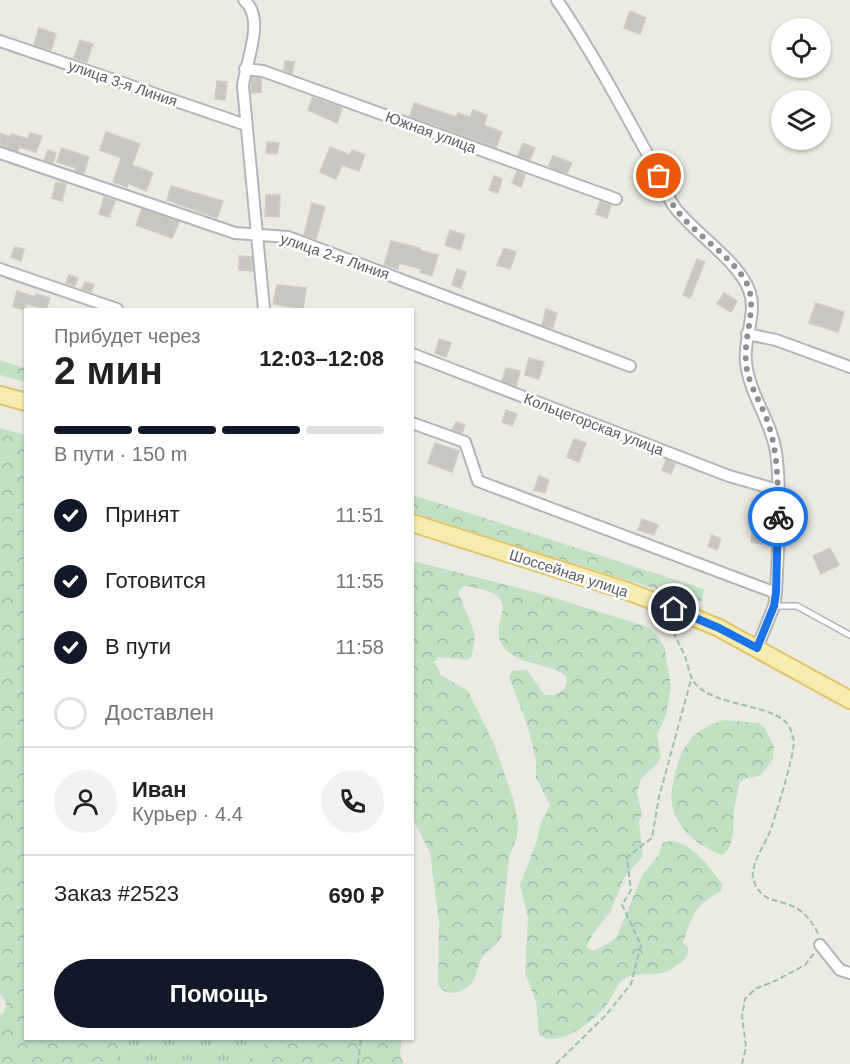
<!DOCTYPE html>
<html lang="ru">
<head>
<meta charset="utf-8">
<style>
  body { margin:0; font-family:Arial,sans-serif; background:#f2f2f2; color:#222; height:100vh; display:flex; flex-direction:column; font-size:22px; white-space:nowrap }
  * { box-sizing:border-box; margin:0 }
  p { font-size:20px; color:#767676 }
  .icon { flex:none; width:33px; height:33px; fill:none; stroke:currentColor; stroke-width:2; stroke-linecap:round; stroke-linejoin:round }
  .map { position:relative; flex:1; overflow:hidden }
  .details { position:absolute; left:24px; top:308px; width:390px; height:732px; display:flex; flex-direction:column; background:#fff; border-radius:0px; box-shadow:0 2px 4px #0004 }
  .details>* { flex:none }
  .buttons { position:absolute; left:771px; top:18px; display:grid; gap:12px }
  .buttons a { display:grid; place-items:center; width:60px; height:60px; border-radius:50%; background:#fff; box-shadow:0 2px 4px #0004; font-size:30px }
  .pin { position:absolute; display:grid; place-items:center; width:51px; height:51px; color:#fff; margin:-26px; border:3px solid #fff; border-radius:50%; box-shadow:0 2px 6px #0007 }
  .courier { position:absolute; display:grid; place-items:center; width:60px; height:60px; margin:-30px; border:4px solid #1a73e8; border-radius:50%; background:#fff; color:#222; box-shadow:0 2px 8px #0007 }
  .headline em { font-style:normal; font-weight:700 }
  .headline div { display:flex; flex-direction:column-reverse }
  .headline { display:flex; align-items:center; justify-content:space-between; height:102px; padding:0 30px }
  h1 { font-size:39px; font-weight:700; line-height:45px }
  .bar { display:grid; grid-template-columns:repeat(4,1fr); gap:9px 6px; align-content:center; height:72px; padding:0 30px }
  .bar i { height:8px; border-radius:4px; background:#e0e0e0 }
  .bar .on { background:#111827 }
  .bar p { grid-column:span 4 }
  .line { display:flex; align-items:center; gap:15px; padding:0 30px; border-top:2px solid #e0e0e0 }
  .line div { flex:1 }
  .round { display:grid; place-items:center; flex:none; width:63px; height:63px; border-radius:32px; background:#f2f2f2 }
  ol { padding:0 30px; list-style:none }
  li { display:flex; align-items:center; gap:18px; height:66px }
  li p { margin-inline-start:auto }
  li .icon { padding:6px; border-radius:50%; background:#111827; color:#fff; stroke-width:4 }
  li:last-child { color:#767676 }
  li i { width:33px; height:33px; border:3px solid #e0e0e0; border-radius:50% }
  .action { display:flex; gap:12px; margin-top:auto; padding:12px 30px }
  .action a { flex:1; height:69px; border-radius:36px; background:#111827; color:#fff; font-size:24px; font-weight:700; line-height:69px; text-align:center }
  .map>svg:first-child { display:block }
</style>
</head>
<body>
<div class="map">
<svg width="850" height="1064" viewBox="0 0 850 1064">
  <defs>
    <pattern id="grass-tufts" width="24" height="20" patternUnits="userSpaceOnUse" patternTransform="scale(1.5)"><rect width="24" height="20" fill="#c2e1c4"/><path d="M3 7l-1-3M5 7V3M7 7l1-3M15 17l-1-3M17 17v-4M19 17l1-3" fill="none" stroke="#a1baa3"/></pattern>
    <pattern id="forest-crowns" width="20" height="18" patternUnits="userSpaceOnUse" patternTransform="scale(1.5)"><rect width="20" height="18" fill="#c2e1c4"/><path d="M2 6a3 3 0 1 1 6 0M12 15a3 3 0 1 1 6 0" fill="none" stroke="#a1baa3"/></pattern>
  </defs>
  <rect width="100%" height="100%" fill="#ecebe3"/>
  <path fill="url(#grass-tufts)" d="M 131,1038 L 270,1038 L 244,1064 L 113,1064 Z"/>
  <path fill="url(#forest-crowns)" d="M 0,360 L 25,368 L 25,382 L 0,375 Z
    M 0,428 L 26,435 L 26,1038 L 131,1038 L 113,1064 L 0,1064 L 0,1014 L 2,1015 C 8,1007 7,1002 0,994 Z
    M 413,495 L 704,589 L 702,601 L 697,602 L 413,513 Z
    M 413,561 L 542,594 L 648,627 L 658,636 L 665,649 L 671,687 L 666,715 L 657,735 L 661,756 L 658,763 L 641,779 L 637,793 L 642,814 L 639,822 L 643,856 L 624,878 L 611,911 L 593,934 L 586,947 L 593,951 L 611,942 L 617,936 L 643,874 L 658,856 L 663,843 C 685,833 710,868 722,883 L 721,891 C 694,906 693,914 683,943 L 688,947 C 689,957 685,960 677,965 C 673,968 669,971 665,972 C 654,976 639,972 628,977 C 618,981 616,990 611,998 C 600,1017 561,1050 539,1035 L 536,1001 L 525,973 L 528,918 L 520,885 L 536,843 L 541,823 L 550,805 L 536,778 L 536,761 L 528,727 L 509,677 L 512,671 L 527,670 L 545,695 C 558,696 569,690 566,676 C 549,663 522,666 506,650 C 480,623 536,596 464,586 L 458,592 L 475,634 L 472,656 L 467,660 L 438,657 L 434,662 L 441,675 L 468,691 L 495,746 L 514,801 L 518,823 L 517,837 L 509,858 L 501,937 C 497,947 486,949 482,958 C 478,965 477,974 473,981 C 466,993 445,998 438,985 L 439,922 L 430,853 L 413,819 Z
    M 724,720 L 759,723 L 764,727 L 774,746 L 773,759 L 760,776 L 746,778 L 740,782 C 738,792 735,801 734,811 C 732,826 737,845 722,855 C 703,848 687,837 677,819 C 670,808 671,795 673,783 C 679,750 690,730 724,720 Z
    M 270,1038 L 402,1038 L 400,1055 L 404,1064 L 244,1064 Z"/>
  <path fill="#c8c6c0" stroke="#d0ccc2" stroke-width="1.5" d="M 630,11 L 646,18 L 640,34 L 624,28 Z
    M 39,28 L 56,34 L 51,50 L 34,45 Z
    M 80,40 L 93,44 L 87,62 L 74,58 Z
    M 285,61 L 294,62 L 292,74 L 284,70 Z
    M 252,77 L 261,78 L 261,92 L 251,93 Z
    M 217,81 L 227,82 L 225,100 L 215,99 Z
    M 313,97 L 342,108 L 337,123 L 308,110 Z
    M 414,103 L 456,117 L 458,113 L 470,117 L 473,110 L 487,115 L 484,125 L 502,132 L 496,147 L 410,116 Z
    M 106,132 L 140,144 L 132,165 L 153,173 L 146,191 L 128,183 L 127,187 L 113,182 L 121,158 L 100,150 Z
    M 0,133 L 10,137 L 11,134 L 28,139 L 30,133 L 42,136 L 36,152 L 19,147 L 18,151 L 0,146 Z
    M 267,142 L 279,143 L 277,154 L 266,153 Z
    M 523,143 L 535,148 L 530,160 L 518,156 Z
    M 330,147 L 350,155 L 352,150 L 365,155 L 359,171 L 342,165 L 336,179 L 320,172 Z
    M 62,148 L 89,157 L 84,173 L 75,171 L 76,168 L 57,162 Z
    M 48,150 L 56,153 L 53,163 L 44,160 Z
    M 553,156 L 572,163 L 567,173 L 548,167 Z
    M 517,171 L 525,175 L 521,187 L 512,183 Z
    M 494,176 L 502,179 L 498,193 L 489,190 Z
    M 56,182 L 66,184 L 62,201 L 52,198 Z
    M 171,186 L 223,201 L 217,218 L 167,200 Z
    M 266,195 L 280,195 L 279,217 L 265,216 Z
    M 104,197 L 115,201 L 109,217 L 99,214 Z
    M 600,201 L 611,205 L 607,218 L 596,214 Z
    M 312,203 L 325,207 L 316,239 L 304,235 Z
    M 142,209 L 179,222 L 172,238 L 136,225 Z
    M 450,230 L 465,235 L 460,250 L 445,245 Z
    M 391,241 L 420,248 L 420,250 L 438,255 L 432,276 L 420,272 L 421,269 L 399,263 L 398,269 L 384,265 Z
    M 15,247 L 24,249 L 21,261 L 11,257 Z
    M 504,248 L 516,252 L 510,269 L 497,265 Z
    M 239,256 L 252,257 L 252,271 L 239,270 Z
    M 697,259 L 705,262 L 690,298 L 683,295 Z
    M 457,269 L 466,272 L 461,288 L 452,285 Z
    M 69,275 L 78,278 L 75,286 L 66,283 Z
    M 85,282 L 94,285 L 91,292 L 82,289 Z
    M 277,285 L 306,288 L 303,309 L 273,304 Z
    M 17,291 L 35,297 L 36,294 L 50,298 L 46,309 L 26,304 L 26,310 L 13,307 Z
    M 724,293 L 737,301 L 731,312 L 717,304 Z
    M 816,303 L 844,312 L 838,332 L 809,323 Z
    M 546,309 L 557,313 L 553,328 L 542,325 Z
    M 439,339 L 451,343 L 446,357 L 435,353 Z
    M 529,358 L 544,362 L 539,379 L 525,375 Z
    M 506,368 L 520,371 L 516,386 L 502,381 Z
    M 506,410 L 517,414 L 512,426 L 502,422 Z
    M 456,422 L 465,425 L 462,433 L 452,430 Z
    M 574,439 L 586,443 L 579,462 L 567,457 Z
    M 435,443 L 459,451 L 452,472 L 428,463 Z
    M 666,460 L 675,464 L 671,474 L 662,470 Z
    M 539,476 L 549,480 L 545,493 L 534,490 Z
    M 642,519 L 658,525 L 654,535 L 638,530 Z
    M 753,528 L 765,530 L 762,544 L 751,542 Z
    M 712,535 L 721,539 L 717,550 L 708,546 Z
    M 830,548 L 839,565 L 821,574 L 813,556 Z"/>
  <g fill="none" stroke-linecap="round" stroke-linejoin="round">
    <g stroke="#b4b5b9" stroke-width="8">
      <path id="lane" d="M 774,606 L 797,606 L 850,635"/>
    </g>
    <g stroke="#b4b5b9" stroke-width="14">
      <path id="street" d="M 244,0 C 266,19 246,60 243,86 L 264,309
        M 557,0 C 591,50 620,104 649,157 C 658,173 665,195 676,209 C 696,234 738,261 749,290 C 758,312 743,339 746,362 C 749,394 771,420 776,452 C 782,497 778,548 776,593 L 774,606 L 757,648
        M 0,41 L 246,125
        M 245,69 L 263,71 L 616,199
        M 0,153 L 235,233 L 288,237 L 630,366
        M 0,269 L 117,309
        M 747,334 L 776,340 L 850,367
        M 412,354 L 729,476 L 778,490
        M 412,423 L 465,442 L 478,481 L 776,593
        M 820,945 L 840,970 L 850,973"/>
    </g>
    <g stroke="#e1c468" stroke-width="20">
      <path id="primary" d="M 0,395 L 26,402
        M 412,523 L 627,591 L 674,609 L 719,628 L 850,700"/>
    </g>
    <path stroke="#9cc1a9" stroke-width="2" stroke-dasharray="6 3" stroke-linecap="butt" d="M 671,623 C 674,636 680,645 685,656 C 688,664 689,675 694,682 C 712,708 779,703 790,728 C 791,732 793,738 794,741 C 794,756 775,818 769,834 C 763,848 747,869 755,884 C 763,903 780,899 796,908 C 807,914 813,924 819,935
      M 358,1064 L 361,1038
      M 556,1064 L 606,1015 L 631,984 L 641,945 L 622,905 L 631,890 L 627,857 L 652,838 L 659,797 L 692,676
      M 742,1064 L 746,1047 L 742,1016 L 745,999 L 755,989 L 777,980 L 805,965 L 814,953"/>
    <use href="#lane" stroke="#fff" stroke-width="5"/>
    <use href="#street" stroke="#fff" stroke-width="10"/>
    <use href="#primary" stroke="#f5edaf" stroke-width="16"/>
  </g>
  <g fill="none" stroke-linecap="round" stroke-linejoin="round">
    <path stroke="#8e8f8f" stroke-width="6" stroke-dasharray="0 10.8" d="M 659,176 C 664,186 669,199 675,208 C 694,234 725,251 743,277 C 761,302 743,333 746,362 C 747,382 759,399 766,417 C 778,449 778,483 778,517"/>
    <path stroke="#1a73e8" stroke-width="8" d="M 674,609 L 719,628 L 757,648 L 774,606 L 776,593 L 778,517"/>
  </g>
  <g text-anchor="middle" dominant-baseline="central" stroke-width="5" stroke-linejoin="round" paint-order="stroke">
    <g font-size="15" fill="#5b5e62" stroke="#fff">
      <text transform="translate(123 83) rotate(19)">улица 3-я Линия</text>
      <text transform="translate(431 132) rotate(20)">Южная улица</text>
      <text transform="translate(335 256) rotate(19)">улица 2-я Линия</text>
      <text transform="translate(594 424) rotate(21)">Кольцегорская улица</text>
      <text transform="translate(569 573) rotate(18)">Шоссейная улица</text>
    </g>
  </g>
</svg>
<div class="buttons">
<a><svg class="icon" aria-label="locate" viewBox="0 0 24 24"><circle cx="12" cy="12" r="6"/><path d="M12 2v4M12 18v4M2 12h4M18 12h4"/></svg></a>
<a><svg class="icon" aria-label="layers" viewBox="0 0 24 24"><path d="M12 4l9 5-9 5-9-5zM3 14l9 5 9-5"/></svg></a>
</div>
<div class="pin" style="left:659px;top:176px;background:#ea580c"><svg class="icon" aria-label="bag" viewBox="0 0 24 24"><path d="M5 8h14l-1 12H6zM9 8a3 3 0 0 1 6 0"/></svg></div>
<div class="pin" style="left:674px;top:609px;background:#1f2937"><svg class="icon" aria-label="home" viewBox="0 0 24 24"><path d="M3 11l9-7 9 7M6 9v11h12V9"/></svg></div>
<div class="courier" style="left:778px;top:517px"><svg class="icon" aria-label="bike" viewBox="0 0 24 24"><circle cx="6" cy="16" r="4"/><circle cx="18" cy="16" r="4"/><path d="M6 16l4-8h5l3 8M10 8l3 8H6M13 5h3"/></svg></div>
<section class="details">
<div class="headline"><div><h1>2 мин</h1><p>Прибудет через</p></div><em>12:03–12:08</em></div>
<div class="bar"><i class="on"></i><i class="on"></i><i class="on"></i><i></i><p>В пути · 150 m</p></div>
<ol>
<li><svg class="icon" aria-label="check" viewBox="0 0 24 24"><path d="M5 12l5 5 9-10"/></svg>Принят<p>11:51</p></li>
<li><svg class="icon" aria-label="check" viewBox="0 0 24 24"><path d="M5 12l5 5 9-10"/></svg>Готовится<p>11:55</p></li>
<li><svg class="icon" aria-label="check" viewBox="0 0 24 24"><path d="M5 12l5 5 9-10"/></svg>В пути<p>11:58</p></li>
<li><i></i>Доставлен</li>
</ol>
<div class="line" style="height:108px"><a class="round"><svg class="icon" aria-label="person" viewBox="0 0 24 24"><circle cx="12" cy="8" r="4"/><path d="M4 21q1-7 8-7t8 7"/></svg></a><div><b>Иван</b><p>Курьер · 4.4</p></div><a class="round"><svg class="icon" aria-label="phone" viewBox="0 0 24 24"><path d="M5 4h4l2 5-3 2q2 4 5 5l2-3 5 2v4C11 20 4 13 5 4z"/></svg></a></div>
<div class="line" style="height:78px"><div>Заказ #2523</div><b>690 ₽</b></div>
<div class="action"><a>Помощь</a></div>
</section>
</div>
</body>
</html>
